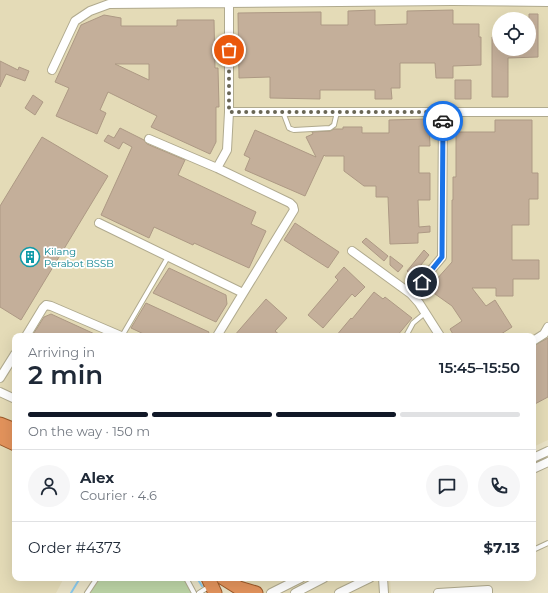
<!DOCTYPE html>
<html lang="en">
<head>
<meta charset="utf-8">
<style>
  body { margin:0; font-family:Montserrat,sans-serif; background:#f6f6f7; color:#1f2937; height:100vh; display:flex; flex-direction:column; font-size:15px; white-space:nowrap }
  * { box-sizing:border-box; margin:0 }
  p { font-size:13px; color:#747a83 }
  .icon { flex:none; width:22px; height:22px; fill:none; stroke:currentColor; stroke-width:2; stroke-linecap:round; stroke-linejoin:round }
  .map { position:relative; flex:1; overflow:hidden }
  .sheet { position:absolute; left:12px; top:333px; width:524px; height:248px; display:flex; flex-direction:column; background:#fff; border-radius:8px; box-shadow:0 4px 16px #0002 }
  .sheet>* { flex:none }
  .tools { position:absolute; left:492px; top:12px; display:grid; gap:8px }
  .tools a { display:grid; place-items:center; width:44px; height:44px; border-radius:50%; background:#fff; box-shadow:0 4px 16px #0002; font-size:20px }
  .pin { position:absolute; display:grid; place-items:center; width:34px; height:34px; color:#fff; margin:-17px; border:2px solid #fff; border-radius:50%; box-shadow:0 1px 4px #0007 }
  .courier { position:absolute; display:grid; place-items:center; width:40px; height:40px; margin:-20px; border:3px solid #1a73e8; border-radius:50%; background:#fff; color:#222; box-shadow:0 1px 5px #0007 }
  .summary em { font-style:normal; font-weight:600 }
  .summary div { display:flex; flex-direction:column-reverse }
  .summary { display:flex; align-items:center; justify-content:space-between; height:68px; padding:0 16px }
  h1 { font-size:26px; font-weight:600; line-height:30px }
  .bar { display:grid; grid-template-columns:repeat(4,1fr); gap:6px 4px; align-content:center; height:48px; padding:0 16px }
  .bar i { height:5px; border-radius:3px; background:#e0e1e3 }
  .bar .selected { background:#111827 }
  .bar p { grid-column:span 4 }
  .line { display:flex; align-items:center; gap:10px; padding:0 16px; border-top:1px solid #e0e1e3 }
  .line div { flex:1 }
  .round { display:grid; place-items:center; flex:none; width:42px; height:42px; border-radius:21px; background:#f6f6f7 }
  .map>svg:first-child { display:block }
</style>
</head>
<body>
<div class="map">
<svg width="548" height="593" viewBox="0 0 548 593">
  <rect width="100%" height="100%" fill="#eae3c7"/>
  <path fill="#e4dbb7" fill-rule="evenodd" d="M 0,0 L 548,0 L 548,440 L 533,447 L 533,336 L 15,336 L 15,578 L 64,578 L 56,593 L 0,593 ZM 499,19 L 529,19 L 529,49 L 499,49 Z
    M 245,578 L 390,578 L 391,593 L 249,593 L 247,581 Z"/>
  <path fill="#bcd4a6" d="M 100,578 L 184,578 L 191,593 L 90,593 Z"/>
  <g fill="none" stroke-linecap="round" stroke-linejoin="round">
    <path stroke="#89caed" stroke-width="2" d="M 197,578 L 202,586
      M 71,593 L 80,578"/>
  </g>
  <path fill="#c4af9a" stroke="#ad9984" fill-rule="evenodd" d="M 375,10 L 375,25 L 407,24 L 407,11 L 453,10 L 453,24 L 479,24 L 479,37 L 481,37 L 481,65 L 453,66 L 453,78 L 436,78 L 435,63 L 400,63 L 400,88 L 391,88 L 392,99 L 375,99 L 375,90 L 320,90 L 320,99 L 270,98 L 270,77 L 239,78 L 238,13 L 321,12 L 321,25 L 348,25 L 348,11 Z
    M 529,14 L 538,14 L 538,57 L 508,58 L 508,97 L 492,97 L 492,37 L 499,37 L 499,49 L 529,49 Z
    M 104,15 L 121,18 L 121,26 L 177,26 L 177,20 L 214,20 L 215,68 L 218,68 L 219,107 L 216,107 L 216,142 L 210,154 L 151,127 L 157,116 L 108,92 L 100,110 L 106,113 L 97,134 L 56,116 L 69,88 L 55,82 L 81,25 ZM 115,64 L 149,64 L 149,80 Z
    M 0,61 L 18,70 L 19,67 L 29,71 L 25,81 L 6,74 L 0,87 Z
    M 455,80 L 471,80 L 471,99 L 455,99 Z
    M 33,95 L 43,102 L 35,115 L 25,108 Z
    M 429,119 L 430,146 L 419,146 L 419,173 L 430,173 L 430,200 L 418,200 L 419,227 L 430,226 L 430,232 L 418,233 L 418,243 L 390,244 L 388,197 L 376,197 L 376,186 L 364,186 L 344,171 L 344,156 L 325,156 L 324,155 L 305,196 L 245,170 L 250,158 L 244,155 L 255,130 L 316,157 L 306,137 L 313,134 L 312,132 L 330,131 L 334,129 L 343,129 L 343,127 L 362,127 L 362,133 L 389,133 L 389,120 Z
    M 495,120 L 532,120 L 532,173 L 538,173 L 538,199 L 529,199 L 529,225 L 512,225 L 512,260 L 539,260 L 539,279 L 513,279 L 513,296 L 496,296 L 496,288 L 472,288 L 486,306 L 495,300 L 512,327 L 498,336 L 454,336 L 450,329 L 462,321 L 452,306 L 428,289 L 452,262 L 452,200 L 453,200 L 453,177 L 456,177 L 456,132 L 495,132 Z
    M 120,128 L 144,140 L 147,144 L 185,160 L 178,175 L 256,212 L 251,224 L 266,231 L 249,268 L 194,243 L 193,245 L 154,227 L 149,238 L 101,215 L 132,147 L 123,142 L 119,149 L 104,141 L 108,135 L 114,138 Z
    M 42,137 L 108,176 L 21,320 L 0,307 L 0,206 Z
    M 295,223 L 339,252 L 328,268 L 284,240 Z
    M 366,238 L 388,256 L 384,261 L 362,242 Z
    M 424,250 L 429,255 L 412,276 L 407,271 Z
    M 390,256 L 403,266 L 398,272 L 390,265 Z
    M 344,267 L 365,287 L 355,297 L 352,294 L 323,328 L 308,315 L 338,280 L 335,277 Z
    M 169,268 L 226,295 L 227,304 L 216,322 L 153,293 Z
    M 374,292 L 383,299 L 385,297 L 412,318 L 397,336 L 336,336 L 351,318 L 352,319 Z
    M 266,299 L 287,318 L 275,331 L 281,336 L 234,336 Z
    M 146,303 L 209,332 L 207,336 L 148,336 L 131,328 Z
    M 51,314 L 99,336 L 32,336 L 44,317 Z
    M 548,338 L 548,397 L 533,405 L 533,346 Z"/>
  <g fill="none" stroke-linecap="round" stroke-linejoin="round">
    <g stroke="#b0aa8e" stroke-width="6">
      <path id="service" d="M 283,112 L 289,128 L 291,129 L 294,130 L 330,128 L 334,125 L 337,112
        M 122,336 L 168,257
        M 406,336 L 413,323 L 425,313
        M 533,550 L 548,543
        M 186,578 L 194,593
        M 87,593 L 97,578
        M 199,593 L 210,586"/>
    </g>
    <g stroke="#b0aa8e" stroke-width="10">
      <path id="minor" d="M 52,70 L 75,21 L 90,11 L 109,4 L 452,1 L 548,2
        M 229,112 L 548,112
        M 149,139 L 217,168 L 290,203 L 293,206 L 294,210 L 217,336
        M 217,168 L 227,150 L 229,112 L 229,3
        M 99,223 L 243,293
        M 352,251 L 411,294 L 419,303 L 440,336
        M 411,294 L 442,257 L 443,112
        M 26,336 L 43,308 L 46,305 L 51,306 L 121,336
        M 533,341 L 544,334 L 548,327
        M 0,378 L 15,354
        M 0,392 L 15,399
        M 533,458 L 548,451
        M 533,469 L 548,462
        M 383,578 L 384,593
        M 271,593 L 301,578
        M 295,593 L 324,578
        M 339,593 L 370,578
        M 438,593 L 488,590 L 488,593"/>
    </g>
    <g stroke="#9c5a2a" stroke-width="15">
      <path id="trunk" d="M 0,424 L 15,430
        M 0,437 L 15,444
        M 208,578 L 215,593
        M 223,578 L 239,588 L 256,593"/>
    </g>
    <use href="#service" stroke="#fff" stroke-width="4"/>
    <use href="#minor" stroke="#fff" stroke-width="8"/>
    <use href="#trunk" stroke="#e3935c" stroke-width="13"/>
  </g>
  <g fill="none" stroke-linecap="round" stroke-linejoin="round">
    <path stroke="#696655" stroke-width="4" stroke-dasharray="0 7.2" d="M 229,50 L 229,112 L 443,112 L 443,121"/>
    <path stroke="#1a73e8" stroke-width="5" d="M 422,282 L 442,257 L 443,121"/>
  </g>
  <defs>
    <g id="building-ring" transform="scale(1)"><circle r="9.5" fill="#fff" stroke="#0f9aa8" stroke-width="1.5"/><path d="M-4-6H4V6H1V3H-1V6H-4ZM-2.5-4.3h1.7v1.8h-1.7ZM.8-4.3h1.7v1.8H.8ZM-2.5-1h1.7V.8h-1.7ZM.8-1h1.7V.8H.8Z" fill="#0f9aa8"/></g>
  </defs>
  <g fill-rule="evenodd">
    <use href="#building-ring" x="30" y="257"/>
  </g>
  <g text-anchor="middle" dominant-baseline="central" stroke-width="3.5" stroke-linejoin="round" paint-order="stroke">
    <g font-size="10" fill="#0d838f" stroke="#fff" text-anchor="start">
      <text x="44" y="251">Kilang<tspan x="44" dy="12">Perabot BSSB</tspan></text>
    </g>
  </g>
</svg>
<div class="tools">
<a><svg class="icon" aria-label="locate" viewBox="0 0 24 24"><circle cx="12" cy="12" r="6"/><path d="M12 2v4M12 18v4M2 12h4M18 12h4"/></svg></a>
</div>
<div class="pin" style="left:229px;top:50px;background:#ea580c"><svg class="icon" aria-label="bag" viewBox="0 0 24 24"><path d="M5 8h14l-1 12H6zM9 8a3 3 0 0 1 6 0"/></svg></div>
<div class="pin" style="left:422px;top:282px;background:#1f2937"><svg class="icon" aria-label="home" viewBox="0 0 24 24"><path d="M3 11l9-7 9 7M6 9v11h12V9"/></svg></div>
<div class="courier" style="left:443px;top:121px"><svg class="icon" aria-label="car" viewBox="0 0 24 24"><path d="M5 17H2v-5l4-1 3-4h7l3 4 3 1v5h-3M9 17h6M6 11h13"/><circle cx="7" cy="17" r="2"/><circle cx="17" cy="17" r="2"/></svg></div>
<section class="sheet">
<div class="summary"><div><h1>2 min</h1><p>Arriving in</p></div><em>15:45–15:50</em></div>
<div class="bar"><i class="selected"></i><i class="selected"></i><i class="selected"></i><i></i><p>On the way · 150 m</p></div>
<div class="line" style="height:72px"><a class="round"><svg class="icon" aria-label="person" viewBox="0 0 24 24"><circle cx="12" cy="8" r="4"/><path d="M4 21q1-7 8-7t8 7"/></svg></a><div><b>Alex</b><p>Courier · 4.6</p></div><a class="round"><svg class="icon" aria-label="chat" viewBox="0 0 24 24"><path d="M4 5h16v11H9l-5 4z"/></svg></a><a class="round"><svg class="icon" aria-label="phone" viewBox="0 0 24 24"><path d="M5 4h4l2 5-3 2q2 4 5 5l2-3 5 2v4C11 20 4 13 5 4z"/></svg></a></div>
<div class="line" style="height:52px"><div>Order #4373</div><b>$7.13</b></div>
</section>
</div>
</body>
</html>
